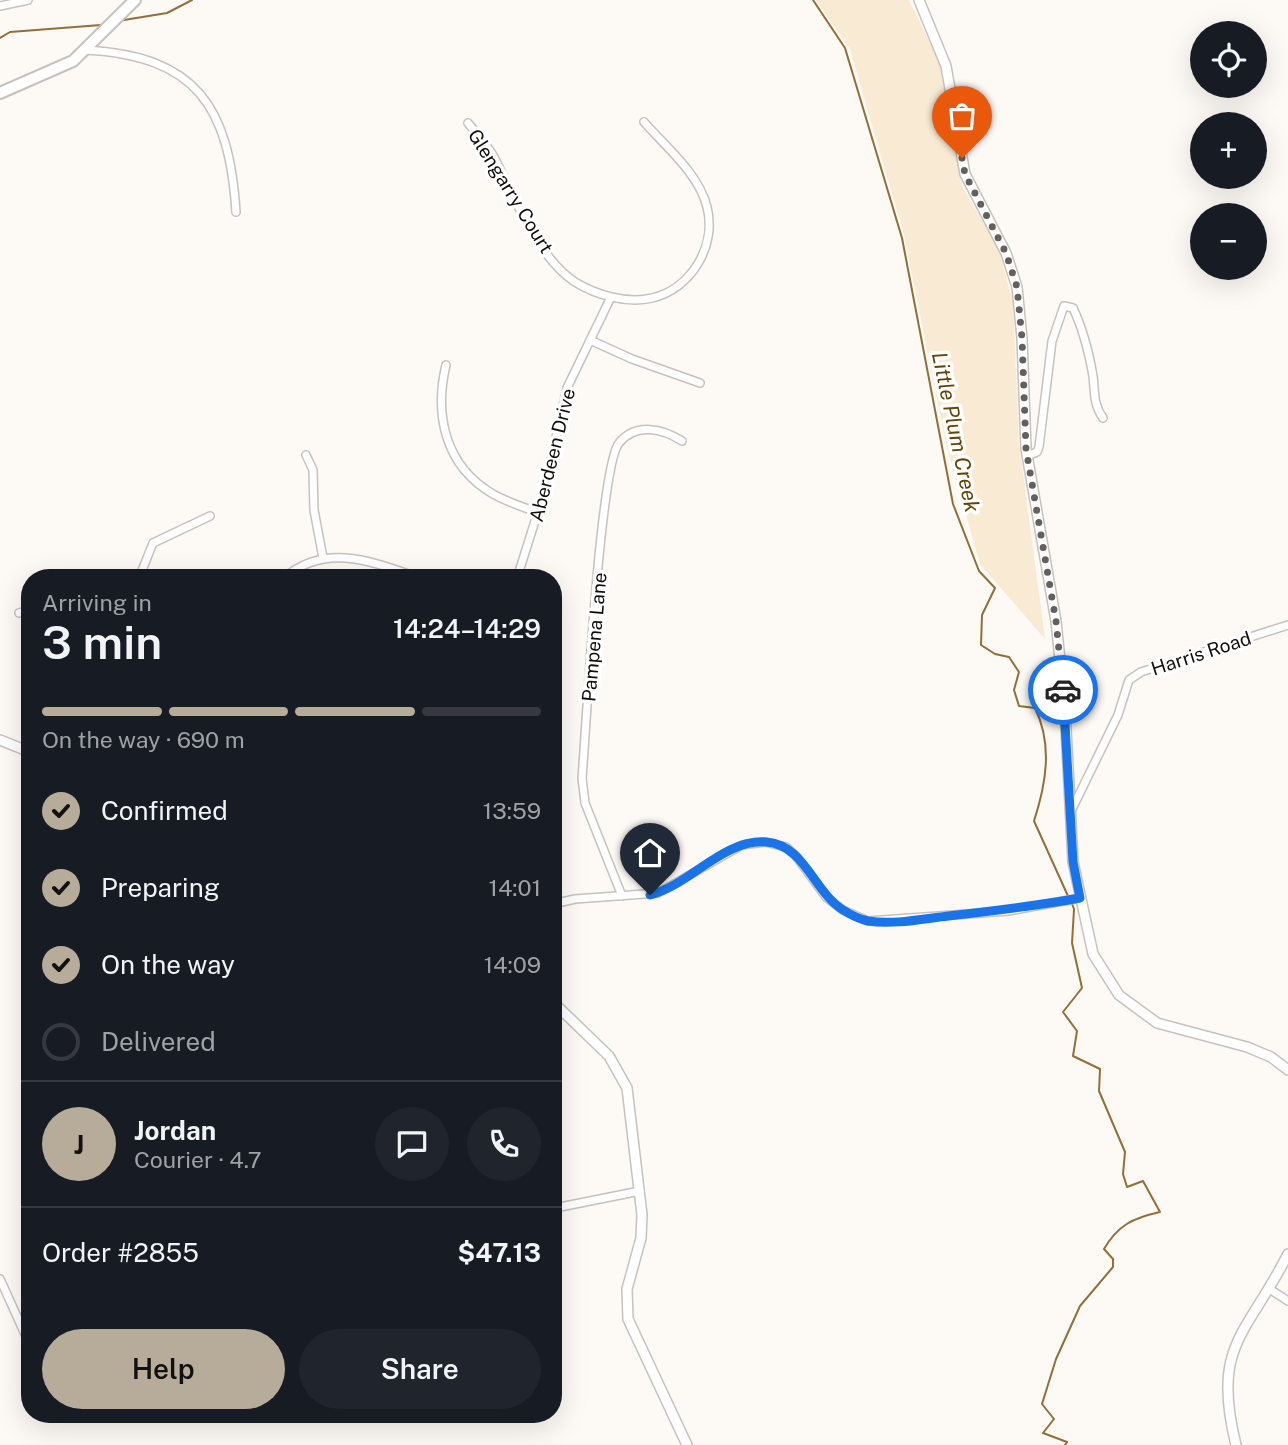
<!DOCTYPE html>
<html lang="en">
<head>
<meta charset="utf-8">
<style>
  body { margin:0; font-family:"Public Sans",sans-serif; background:#20242c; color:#f1f3f6; height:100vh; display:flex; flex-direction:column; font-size:26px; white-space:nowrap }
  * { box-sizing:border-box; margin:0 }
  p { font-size:23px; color:#9ea1a6 }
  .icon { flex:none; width:38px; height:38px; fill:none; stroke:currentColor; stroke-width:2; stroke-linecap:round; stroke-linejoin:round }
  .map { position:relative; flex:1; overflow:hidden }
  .side { position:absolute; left:21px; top:569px; width:541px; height:854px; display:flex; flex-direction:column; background:#171b24; border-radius:28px; box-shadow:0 7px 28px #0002 }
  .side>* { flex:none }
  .tools { position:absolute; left:1190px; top:21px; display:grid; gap:14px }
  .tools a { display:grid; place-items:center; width:77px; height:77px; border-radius:50%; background:#171b24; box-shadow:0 7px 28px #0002; font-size:35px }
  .pin { position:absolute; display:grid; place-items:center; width:60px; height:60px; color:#fff; margin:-72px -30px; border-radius:50% 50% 50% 0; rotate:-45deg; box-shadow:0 0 7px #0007 }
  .pin .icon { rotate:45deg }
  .courier { position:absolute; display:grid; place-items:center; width:70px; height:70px; margin:-35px; border:5px solid #1a73e8; border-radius:50%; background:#fff; color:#222; box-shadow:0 2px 9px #0007 }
  .summary em { font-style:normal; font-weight:600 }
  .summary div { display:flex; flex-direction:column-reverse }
  .summary { display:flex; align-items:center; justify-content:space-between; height:119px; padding:0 21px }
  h1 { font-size:46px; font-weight:600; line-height:52px }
  .bar { display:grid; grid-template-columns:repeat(4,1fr); gap:10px 7px; align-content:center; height:84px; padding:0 21px }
  .bar i { height:9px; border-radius:5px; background:#363941 }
  .bar .on { background:#b7ab99 }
  .bar p { grid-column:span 4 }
  .line { display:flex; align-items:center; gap:18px; padding:0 21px; border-top:2px solid #363941 }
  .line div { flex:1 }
  .round { display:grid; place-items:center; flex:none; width:74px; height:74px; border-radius:37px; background:#20242c }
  ol { padding:0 21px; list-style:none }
  li { display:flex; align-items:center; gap:21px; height:77px }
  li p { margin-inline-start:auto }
  li .icon { padding:7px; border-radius:50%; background:#b7ab99; color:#111; stroke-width:4 }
  li:last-child { color:#9ea1a6 }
  li i { width:38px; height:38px; border:4px solid #363941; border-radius:50% }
  .cta { display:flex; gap:14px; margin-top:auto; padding:14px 21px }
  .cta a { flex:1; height:80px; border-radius:42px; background:#b7ab99; color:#111; font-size:28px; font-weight:600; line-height:80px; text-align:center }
  .cta a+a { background:#20242c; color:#f1f3f6 }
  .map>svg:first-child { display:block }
</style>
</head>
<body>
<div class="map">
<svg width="1288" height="1445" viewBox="0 0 1288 1445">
  <rect width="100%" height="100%" fill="#fdf9f4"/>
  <path fill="#f9ead3" d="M 816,0 L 909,0 L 939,61 L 962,186 L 998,248 L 1013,302 L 1019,444 L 1045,639 L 980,564 L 947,448 L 903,230 L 883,163 L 850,49 Z"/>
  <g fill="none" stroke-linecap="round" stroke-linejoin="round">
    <path stroke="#916f38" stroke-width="2" d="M 813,0 L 845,48 L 902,238 L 953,504 L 979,571 L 995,588 L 982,615 L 981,645 L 995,654 L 1009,657 L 1019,672 L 1014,690 L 1019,706 L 1035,708 C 1053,745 1046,784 1034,821 L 1068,896
      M 124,20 L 167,13 L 192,0
      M 0,38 L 10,32 L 101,25
      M 1065,1445 L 1067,1442 L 1043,1433 L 1054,1419 L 1042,1404 L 1056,1359 L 1080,1306 L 1113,1267 L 1113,1259 L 1104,1249 C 1118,1225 1133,1218 1160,1212 L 1143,1181 L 1127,1187 L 1123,1174 L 1125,1152 L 1099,1091 L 1100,1069 L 1073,1056 L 1077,1031 L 1063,1012 L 1082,988 L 1072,943 L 1074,909 L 1071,901"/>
    <g stroke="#c6c2bd" stroke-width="10">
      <path id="minor" d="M 0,6 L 28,0
        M 86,50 C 196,56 229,106 236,212
        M 468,123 C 477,134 487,145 494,157 C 514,196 537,257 575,282 C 596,295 627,304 652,298 C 691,289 717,246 707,207 C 699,174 666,147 644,122
        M 590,340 L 632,359 L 700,383
        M 446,365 C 434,415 445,466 493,494 C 507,502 523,507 539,513
        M 306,455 L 313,470 L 314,510 L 323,558
        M 1027,456 L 1037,452 L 1039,447 L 1052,341 L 1064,306 L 1073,308 C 1083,329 1089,353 1093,376 C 1095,392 1093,404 1103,418
        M 139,578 L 153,543 L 210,516
        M 284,578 C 326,542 373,562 420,578
        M 517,578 L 542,499 L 567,388 L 611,297
        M 19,613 L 30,610
        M 1072,809 L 1118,715 L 1129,680 L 1141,672 L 1288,625
        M 622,896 L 585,803 L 582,778 C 586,730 600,466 619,443 C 636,422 663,429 682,441
        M 553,904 L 575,899 L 658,893 L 742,845 L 765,842 L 786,847 L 796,856 L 826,897 L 843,910 L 868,921 L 1009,911 L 1080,898
        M 555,1208 L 640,1191
        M 0,1279 L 29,1343
        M 1268,1288 L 1288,1301"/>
    </g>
    <g stroke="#c6c2bd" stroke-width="12">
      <path id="tertiary" d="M 919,0 L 946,66 L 965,174 L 1006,253 L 1017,287 L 1022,338 L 1026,449 L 1056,621 L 1065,709 L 1073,862 L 1093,954 L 1119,995 L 1157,1023 L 1247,1047 L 1271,1057 L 1288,1070
        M 0,740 L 30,752
        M 553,1002 L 609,1056 L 627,1088 L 642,1215 L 641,1238 L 627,1289 L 628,1319 L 687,1445
        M 1236,1445 C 1211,1345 1247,1335 1288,1254"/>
    </g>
    <g stroke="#c6c2bd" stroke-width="14">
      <path id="primary" d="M 0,93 L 73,61 L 135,0"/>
    </g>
    <use href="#minor" stroke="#fff" stroke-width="7"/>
    <use href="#tertiary" stroke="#fff" stroke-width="9"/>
    <use href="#primary" stroke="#fff" stroke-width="10"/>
  </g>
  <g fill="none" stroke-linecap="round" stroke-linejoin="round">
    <path stroke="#63605e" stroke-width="7" stroke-dasharray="0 12.6" d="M 962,158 L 965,174 L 1006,253 L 1017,287 L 1022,338 L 1026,449 L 1056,621 L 1063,690"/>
    <path stroke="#1a73e8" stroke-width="9" d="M 650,895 C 690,885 723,839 766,842 C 805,845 813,891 843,910 C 851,915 859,919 868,921 C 893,925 922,919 948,916 C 992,911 1036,906 1080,898 L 1073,862 L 1063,690"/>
  </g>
  <g text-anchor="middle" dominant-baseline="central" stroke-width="7" stroke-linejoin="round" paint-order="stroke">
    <g font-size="19" fill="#100e0d" stroke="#fff">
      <text transform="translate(511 191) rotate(58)">Glengarry Court</text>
      <text transform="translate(552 455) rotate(-76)">Aberdeen Drive</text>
      <text transform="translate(594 637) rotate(-85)">Pampena Lane</text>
      <text transform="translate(1201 653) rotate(-18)">Harris Road</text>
    </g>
    <g font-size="21" font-style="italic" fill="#634301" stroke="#fff">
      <text transform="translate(956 432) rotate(78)">Little Plum Creek</text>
    </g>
  </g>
</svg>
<div class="tools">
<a><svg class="icon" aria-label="locate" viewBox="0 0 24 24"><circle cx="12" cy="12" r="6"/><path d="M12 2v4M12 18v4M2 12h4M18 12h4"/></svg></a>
<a>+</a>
<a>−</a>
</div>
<div class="pin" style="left:962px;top:158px;background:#ea580c"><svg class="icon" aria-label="bag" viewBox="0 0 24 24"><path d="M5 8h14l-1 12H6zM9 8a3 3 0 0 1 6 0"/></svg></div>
<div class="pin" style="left:650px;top:895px;background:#1f2937"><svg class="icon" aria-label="home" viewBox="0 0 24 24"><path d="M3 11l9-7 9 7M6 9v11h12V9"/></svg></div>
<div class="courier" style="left:1063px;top:690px"><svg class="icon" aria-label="car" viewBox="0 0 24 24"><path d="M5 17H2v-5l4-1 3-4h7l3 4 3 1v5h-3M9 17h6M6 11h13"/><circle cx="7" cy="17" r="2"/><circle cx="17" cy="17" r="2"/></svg></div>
<section class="side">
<div class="summary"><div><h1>3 min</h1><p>Arriving in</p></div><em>14:24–14:29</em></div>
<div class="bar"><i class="on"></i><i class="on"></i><i class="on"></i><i></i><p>On the way · 690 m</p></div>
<ol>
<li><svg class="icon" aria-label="check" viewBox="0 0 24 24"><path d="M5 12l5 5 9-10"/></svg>Confirmed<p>13:59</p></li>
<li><svg class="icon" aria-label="check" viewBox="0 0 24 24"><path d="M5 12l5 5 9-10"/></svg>Preparing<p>14:01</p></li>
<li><svg class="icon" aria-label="check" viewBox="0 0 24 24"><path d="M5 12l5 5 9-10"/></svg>On the way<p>14:09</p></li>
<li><i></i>Delivered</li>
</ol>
<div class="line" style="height:126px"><b class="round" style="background:#b7ab99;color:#111">J</b><div><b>Jordan</b><p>Courier · 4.7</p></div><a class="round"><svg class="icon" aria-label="chat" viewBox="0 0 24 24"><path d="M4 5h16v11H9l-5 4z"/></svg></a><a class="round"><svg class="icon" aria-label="phone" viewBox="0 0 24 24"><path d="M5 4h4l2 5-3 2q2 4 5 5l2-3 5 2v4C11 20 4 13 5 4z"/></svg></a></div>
<div class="line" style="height:91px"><div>Order #2855</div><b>$47.13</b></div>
<div class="cta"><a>Help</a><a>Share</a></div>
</section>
</div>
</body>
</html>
